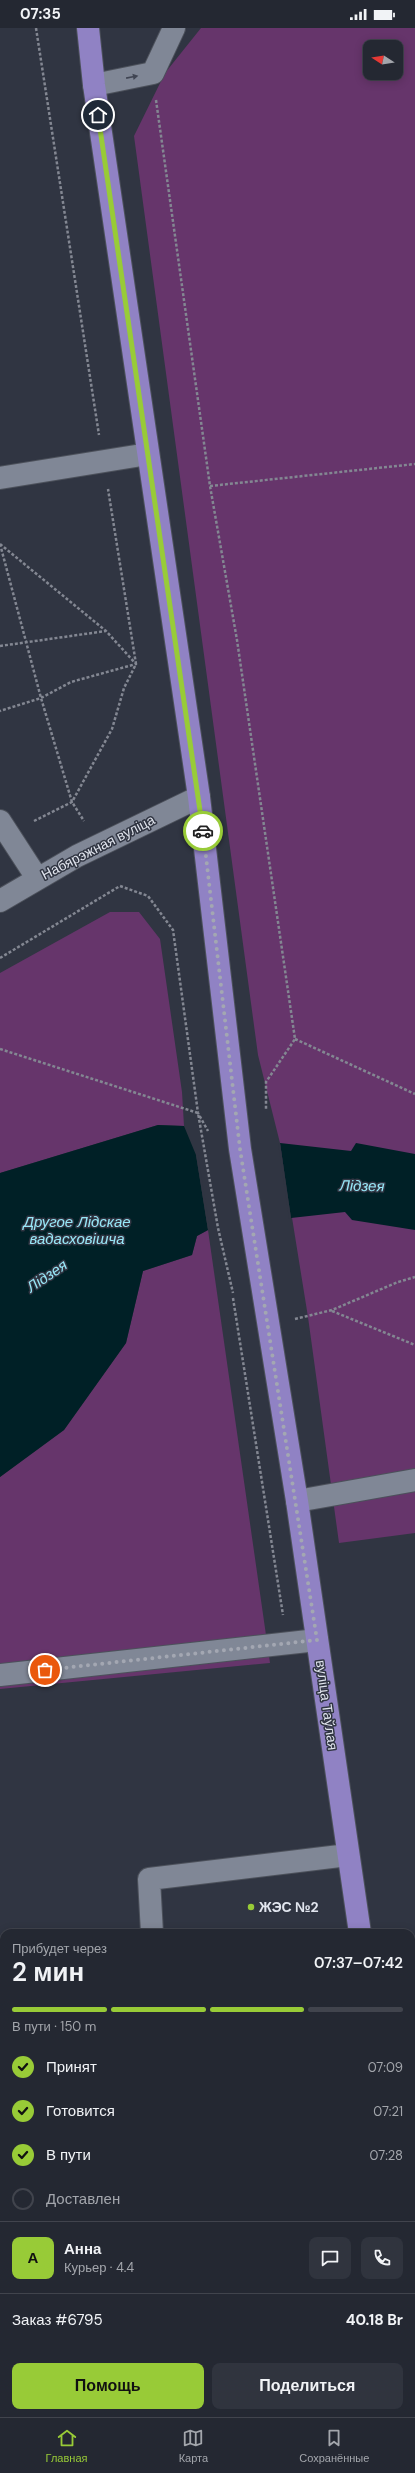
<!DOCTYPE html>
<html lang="ru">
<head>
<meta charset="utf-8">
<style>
  body { margin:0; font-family:"DM Sans",sans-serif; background:#30343e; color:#f1f3f6; height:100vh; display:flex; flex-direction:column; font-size:15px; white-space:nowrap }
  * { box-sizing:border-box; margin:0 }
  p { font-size:13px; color:#a3a6ac }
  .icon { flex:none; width:22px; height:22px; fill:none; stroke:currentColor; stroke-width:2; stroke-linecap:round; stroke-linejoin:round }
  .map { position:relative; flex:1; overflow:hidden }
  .details { position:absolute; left:0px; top:1901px; width:415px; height:488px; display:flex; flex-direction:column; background:#242832; border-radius:12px 12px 0 0; box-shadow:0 2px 10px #0003,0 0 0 1px #41444d }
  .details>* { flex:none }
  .needle { width:26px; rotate:282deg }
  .tools { position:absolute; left:363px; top:12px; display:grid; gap:8px }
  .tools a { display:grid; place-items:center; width:40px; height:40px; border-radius:8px; background:#242832; box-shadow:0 2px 10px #0003,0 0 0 1px #41444d; font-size:20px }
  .pin { position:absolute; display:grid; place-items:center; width:34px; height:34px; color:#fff; margin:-17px; border:2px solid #fff; border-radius:50%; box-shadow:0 1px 4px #0007 }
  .courier { position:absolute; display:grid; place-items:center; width:40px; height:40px; margin:-20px; border:3px solid #98cb37; border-radius:50%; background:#fff; color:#222; box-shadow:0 1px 5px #0007 }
  .summary em { font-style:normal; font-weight:600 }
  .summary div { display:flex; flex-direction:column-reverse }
  .summary { display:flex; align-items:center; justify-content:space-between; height:68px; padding:0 12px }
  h1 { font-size:26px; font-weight:600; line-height:30px }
  .bar { display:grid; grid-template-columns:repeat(4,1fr); gap:6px 4px; align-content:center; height:48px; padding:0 12px }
  .bar i { height:5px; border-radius:3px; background:#41444d }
  .bar .on { background:#98cb37 }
  .bar p { grid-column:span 4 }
  .line { display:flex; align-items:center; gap:10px; padding:0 12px; border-top:1px solid #41444d }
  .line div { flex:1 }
  .round { display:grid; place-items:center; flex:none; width:42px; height:42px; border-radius:8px; background:#30343e }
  ol { padding:0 12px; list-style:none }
  li { display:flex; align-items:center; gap:12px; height:44px }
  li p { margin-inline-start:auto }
  li .icon { padding:4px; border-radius:50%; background:#98cb37; color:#111; stroke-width:4 }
  li:last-child { color:#a3a6ac }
  li i { width:22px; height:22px; border:2px solid #41444d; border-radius:50% }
  .cta { display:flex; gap:8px; margin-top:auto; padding:8px 12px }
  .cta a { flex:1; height:46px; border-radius:8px; background:#98cb37; color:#111; font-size:16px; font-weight:600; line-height:46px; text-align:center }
  .cta a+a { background:#30343e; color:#f1f3f6 }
  .status { display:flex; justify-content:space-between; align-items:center; height:28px; padding:0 20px; background:#242832; direction:ltr }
  .status svg { height:11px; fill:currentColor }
  .dock { display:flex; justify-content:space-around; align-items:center; height:56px; border-top:1px solid #41444d; background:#242832; font-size:11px; color:#a3a6ac }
  .dock a { display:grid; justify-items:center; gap:2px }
  .dock .on { color:#98cb37 }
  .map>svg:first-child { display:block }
</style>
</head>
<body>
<div class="status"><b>07:35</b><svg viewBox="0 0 49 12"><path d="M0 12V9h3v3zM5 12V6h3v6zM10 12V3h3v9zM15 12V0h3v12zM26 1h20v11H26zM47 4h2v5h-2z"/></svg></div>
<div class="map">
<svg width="415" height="2389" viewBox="0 0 415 2389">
  <rect width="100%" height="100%" fill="#303542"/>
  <path fill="#66356b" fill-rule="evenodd" d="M 201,0 L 415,0 L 415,1505 L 339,1515 L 308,1289 L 280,1115 L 258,1027 L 134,108 L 165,45 ZM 370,19 L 396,19 L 396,45 L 370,45 Z
    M 110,884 L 139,884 L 160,911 L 182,1064 L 184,1098 L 158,1097 L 0,1145 L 0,945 Z
    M 208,1202 L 270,1635 L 0,1661 L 0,1449 L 64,1402 L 126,1315 L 143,1243 L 192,1227 L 197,1208 Z"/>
  <path fill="#002026" d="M 158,1097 L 184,1098 L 196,1127 L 208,1202 L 197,1208 L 192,1227 L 143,1243 L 126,1315 L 64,1402 L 0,1449 L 0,1145 Z
    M 280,1115 L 351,1123 L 356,1115 L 415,1126 L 415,1202 L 352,1192 L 345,1184 L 291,1190 Z"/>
  <path fill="#303542" d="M 278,1115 L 280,1115 L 291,1190 L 289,1191 Z
    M 196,1127 L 198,1127 L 210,1201 L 208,1202 Z"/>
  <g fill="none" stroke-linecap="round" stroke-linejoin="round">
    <g stroke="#4c515b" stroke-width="24">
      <path id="minor" d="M 94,57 L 153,45 L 174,0
        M 0,450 L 148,426
        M 0,793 L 37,850
        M 0,873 L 77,828 L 199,769
        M 297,1473 L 415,1452
        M 0,1647 L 317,1612
        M 152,1905 L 149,1851 L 348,1827
        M 0,2108 L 4,2108
        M 411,2168 L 415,2167"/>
    </g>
    <g stroke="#4c515b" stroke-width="24">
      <path id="major" d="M 88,0 L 94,57 L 199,769 L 240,1121 L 297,1473 L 360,1905
        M 411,2252 L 415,2279"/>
    </g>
    <path stroke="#838792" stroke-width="2.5" stroke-dasharray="3 2" stroke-linecap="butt" d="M 36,0 L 99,407
      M 156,72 L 210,458 L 237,612 L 295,1011 L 266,1054 L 266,1082
      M 210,458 L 415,436
      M 0,516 L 41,670 L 72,774 L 84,793
      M 0,516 L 106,603
      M 0,618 L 106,603 L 136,636 L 71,654 L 41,670 L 0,683
      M 34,793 L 72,774 L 112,701 L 124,660 L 136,636 L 108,461
      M 0,930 L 120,858 L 148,868 L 173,902 L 198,1085 L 208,1103
      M 295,1011 L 415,1066
      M 0,1021 L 198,1085 L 218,1200 L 233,1265
      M 233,1270 L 283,1587
      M 332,1283 L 415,1317
      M 295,1291 L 332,1282 L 398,1254 L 415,1249
      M 411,2040 L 415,2065
      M 411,2112 L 415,2112
      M 398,2385 L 398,2389"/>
    <use href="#minor" stroke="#808796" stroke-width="22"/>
    <use href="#major" stroke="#9082c4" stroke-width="22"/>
  </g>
  <defs><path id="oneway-solid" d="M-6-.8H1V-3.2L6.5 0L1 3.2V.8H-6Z"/></defs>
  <use fill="#404553" href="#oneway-solid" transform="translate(132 49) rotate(-11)"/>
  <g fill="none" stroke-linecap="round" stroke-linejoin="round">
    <path stroke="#a3a7b2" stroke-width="4" stroke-dasharray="0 7.2" d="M 45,1642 L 317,1612 L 240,1121 L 203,803"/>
    <path stroke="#98cb37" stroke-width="5" d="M 98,87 L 203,803"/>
  </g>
  <circle fill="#98cb37" stroke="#303542" stroke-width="1.5" cx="251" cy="1879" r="4"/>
  <g text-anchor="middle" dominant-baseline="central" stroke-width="3" stroke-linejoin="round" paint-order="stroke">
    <g font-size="14" fill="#e1e5ee" stroke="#303542">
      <text transform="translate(98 819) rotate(-27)">Набярэжная вуліца</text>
      <text transform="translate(327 1677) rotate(82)">вуліца Таўлая</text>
    </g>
    <g font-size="14" font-weight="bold" fill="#e1e5ee" stroke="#303542" text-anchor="start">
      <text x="259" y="1879">ЖЭС №2</text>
    </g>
    <g font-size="15" font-style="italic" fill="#98e8f8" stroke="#303542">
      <text transform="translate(362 1158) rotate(1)">Лідзея</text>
      <text x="77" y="1194">Другое Лідскае<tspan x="77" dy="17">вадасховішча</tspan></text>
      <text transform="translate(47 1248) rotate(-34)">Лідзея</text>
    </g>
  </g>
</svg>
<div class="tools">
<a><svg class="needle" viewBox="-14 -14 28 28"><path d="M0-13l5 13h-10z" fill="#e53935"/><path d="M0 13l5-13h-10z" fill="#a3a6ac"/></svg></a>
</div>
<div class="pin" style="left:45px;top:1642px;background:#ea580c"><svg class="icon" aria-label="bag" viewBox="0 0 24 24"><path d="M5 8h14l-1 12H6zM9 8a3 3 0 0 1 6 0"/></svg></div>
<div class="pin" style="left:98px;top:87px;background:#1f2937"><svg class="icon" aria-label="home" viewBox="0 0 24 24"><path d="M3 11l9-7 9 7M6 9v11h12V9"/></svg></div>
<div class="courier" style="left:203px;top:803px"><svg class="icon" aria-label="car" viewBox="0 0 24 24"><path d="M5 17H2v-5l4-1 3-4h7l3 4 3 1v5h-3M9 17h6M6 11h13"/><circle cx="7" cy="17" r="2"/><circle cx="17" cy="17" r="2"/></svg></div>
<section class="details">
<div class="summary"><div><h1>2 мин</h1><p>Прибудет через</p></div><em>07:37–07:42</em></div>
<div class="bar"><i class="on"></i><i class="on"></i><i class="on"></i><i></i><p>В пути · 150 m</p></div>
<ol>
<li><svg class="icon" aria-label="check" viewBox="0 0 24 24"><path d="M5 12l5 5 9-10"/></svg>Принят<p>07:09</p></li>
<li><svg class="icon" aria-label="check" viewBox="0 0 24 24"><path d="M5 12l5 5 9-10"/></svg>Готовится<p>07:21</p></li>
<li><svg class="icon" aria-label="check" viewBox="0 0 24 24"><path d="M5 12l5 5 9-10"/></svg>В пути<p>07:28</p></li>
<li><i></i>Доставлен</li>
</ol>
<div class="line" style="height:72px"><b class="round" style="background:#98cb37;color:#111">А</b><div><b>Анна</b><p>Курьер · 4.4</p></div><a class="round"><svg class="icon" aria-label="chat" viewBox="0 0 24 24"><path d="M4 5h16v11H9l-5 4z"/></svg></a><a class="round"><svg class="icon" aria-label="phone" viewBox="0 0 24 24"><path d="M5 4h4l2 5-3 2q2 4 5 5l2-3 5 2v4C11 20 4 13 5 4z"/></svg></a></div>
<div class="line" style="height:52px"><div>Заказ #6795</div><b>40.18 Br</b></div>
<div class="cta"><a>Помощь</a><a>Поделиться</a></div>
</section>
</div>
<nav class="dock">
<a class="on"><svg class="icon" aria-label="home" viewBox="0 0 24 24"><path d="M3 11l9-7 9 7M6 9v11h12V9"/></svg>Главная</a>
<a><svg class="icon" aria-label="map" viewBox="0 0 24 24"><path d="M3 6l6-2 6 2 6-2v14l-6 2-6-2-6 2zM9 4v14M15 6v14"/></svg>Карта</a>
<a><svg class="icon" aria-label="saved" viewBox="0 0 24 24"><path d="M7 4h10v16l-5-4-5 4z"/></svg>Сохранённые</a>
</nav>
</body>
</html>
